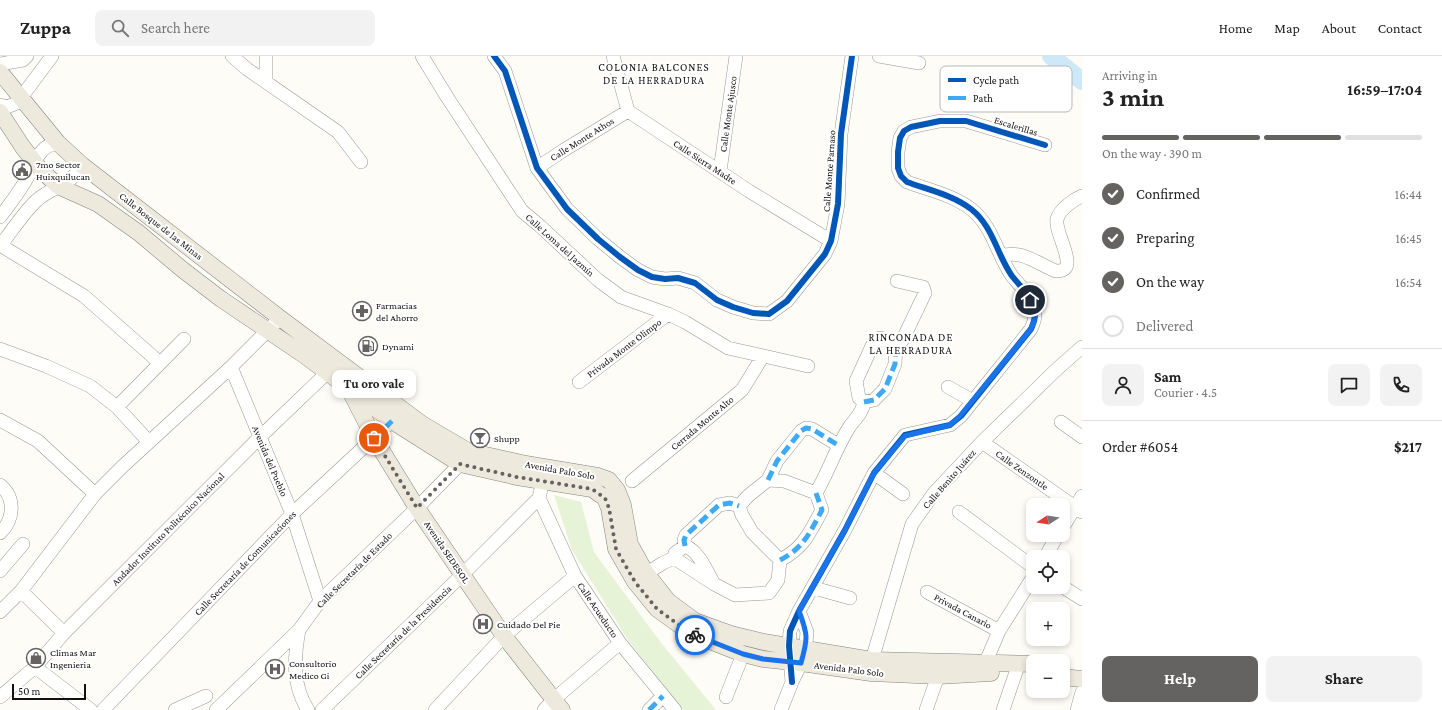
<!DOCTYPE html>
<html lang="en">
<head>
<meta charset="utf-8">
<style>
  body { margin:0; font-family:"Crimson Pro",serif; background:#f2f2f2; color:#222; height:100vh; display:flex; flex-direction:column; font-size:15px; white-space:nowrap }
  * { box-sizing:border-box; margin:0 }
  p { font-size:13px; color:#767676 }
  .icon { flex:none; width:22px; height:22px; fill:none; stroke:currentColor; stroke-width:2; stroke-linecap:round; stroke-linejoin:round }
  .map { position:relative; flex:1; overflow:hidden }
  .sheet { display:flex; flex-direction:column; background:#fff; width:360px }
  .sheet>* { flex:none }
  .needle { width:26px; rotate:258deg }
  .fabs { position:absolute; left:1026px; top:442px; display:grid; gap:8px }
  .fabs a { display:grid; place-items:center; width:44px; height:44px; border-radius:8px; background:#fff; box-shadow:0 2px 6px #0003; font-size:20px }
  .scale { position:absolute; left:12px; bottom:10px; width:74px; box-sizing:border-box; padding-left:4px; border:2px solid #111; border-top:0; font-size:11px; line-height:14px; white-space:nowrap; color:#111; -webkit-text-stroke:3px #fff; paint-order:stroke }
  .pin { position:absolute; display:grid; place-items:center; width:34px; height:34px; color:#fff; margin:-17px; border:2px solid #fff; border-radius:50%; box-shadow:0 1px 4px #0007 }
  .courier { position:absolute; display:grid; place-items:center; width:40px; height:40px; margin:-20px; border:3px solid #1a73e8; border-radius:50%; background:#fff; color:#222; box-shadow:0 1px 5px #0007 }
  .bubble { position:absolute; height:28px; border-radius:8px; background:#fff; box-shadow:0 2px 6px #0003; font-size:13px; font-weight:700; line-height:28px; text-align:center }
  .headline em { font-style:normal; font-weight:700 }
  .headline div { display:flex; flex-direction:column-reverse }
  .headline { display:flex; align-items:center; justify-content:space-between; height:68px; padding:0 20px }
  h1 { font-size:26px; font-weight:700; line-height:30px }
  .bar { display:grid; grid-template-columns:repeat(4,1fr); gap:6px 4px; align-content:center; height:48px; padding:0 20px }
  .bar i { height:5px; border-radius:3px; background:#e0e0e0 }
  .bar .active { background:#646362 }
  .bar p { grid-column:span 4 }
  .line { display:flex; align-items:center; gap:10px; padding:0 20px; border-top:1px solid #e0e0e0 }
  .line div { flex:1 }
  .round { display:grid; place-items:center; flex:none; width:42px; height:42px; border-radius:8px; background:#f2f2f2 }
  ol { padding:0 20px; list-style:none }
  li { display:flex; align-items:center; gap:12px; height:44px }
  li p { margin-inline-start:auto }
  li .icon { padding:4px; border-radius:50%; background:#646362; color:#fff; stroke-width:4 }
  li:last-child { color:#767676 }
  li i { width:22px; height:22px; border:2px solid #e0e0e0; border-radius:50% }
  .cta { display:flex; gap:8px; margin-top:auto; padding:8px 20px }
  .cta a { flex:1; height:46px; border-radius:8px; background:#646362; color:#fff; font-size:16px; font-weight:700; line-height:46px; text-align:center }
  .cta a+a { background:#f2f2f2; color:#222 }
  header { display:flex; align-items:center; gap:24px; box-sizing:border-box; height:56px; padding:0 20px; background:#fff; border-bottom:1px solid #e0e0e0 }
  header strong { font-size:19px }
  nav { display:flex; gap:22px; margin-inline-start:auto; font-size:14px }
  .search { width:280px; height:36px; background:#f2f2f2; display:flex; align-items:center; gap:10px; box-sizing:border-box; padding:0 14px; border-radius:8px; color:#767676; font-size:15px }
  main { display:flex; flex:1; min-height:0 }
  .map>svg:first-child { display:block }
</style>
</head>
<body>
<header>
<strong>Zuppa</strong>
<div class="search"><svg class="icon" aria-label="search" viewBox="0 0 24 24"><circle cx="10" cy="10" r="6"/><path d="M15 15l6 6"/></svg>Search here</div>
<nav><a>Home</a><a>Map</a><a>About</a><a>Contact</a></nav>
</header>
<main>
<div class="map">
<svg width="1082" height="654" viewBox="0 0 1082 654">
  <rect width="100%" height="100%" fill="#fdfcf7"/>
  <path fill="#e7f3d7" d="M 554,439 L 581,446 L 594,496 L 662,588 L 716,654 L 684,654 L 670,638 L 628,584 L 572,494 Z"/>
  <g fill="none" stroke-linecap="round" stroke-linejoin="round">
    <path stroke="#cde8f7" stroke-width="18" d="M 1051,0 L 1082,25"/>
    <g stroke="#979795" stroke-width="14">
      <path id="minor" d="M 232,0 L 247,13 L 338,76 L 361,106
        M 266,0 L 266,26
        M 422,0 L 447,41 L 522,155 L 540,170 L 598,224 L 621,241 L 668,258 L 685,266 L 728,292 L 808,310
        M 494,0 L 505,15 L 537,112 L 567,153 L 598,183 L 620,201 L 638,214 L 652,221 L 665,223 L 678,222 L 695,227 L 717,244 L 733,251 L 753,257 L 769,258 L 787,245 L 825,198 L 831,185 L 838,148 L 841,78 L 852,0
        M 613,0 L 628,55 L 749,135 L 831,185
        M 879,0 L 919,7
        M 0,8 L 23,4 L 27,0
        M 0,49 L 7,51 L 17,47 L 52,0
        M 537,112 L 564,94 L 628,55
        M 720,115 L 736,0
        M 0,161 C 11,147 22,132 30,117 C 34,109 36,101 42,95 C 46,90 52,88 58,87
        M 0,189 L 84,240 L 160,307
        M 0,190 C 12,175 23,157 37,144 C 53,130 71,130 82,109
        M 1002,200 C 1021,193 1038,208 1056,215 C 1082,216 1054,178 1057,163 C 1060,153 1073,144 1082,140
        M 0,293 L 46,310 L 90,330 L 117,351 L 149,386
        M 231,311 L 292,458 L 320,545
        M 579,326 L 668,258
        M 948,331 L 973,345
        M 864,346 L 874,344 L 885,333 L 895,308 L 896,286
        M 117,351 L 184,283
        M 0,364 L 38,385 L 95,438
        M 1061,366 L 1082,381
        M 982,386 L 1082,456
        M 874,417 L 903,438
        M 768,424 L 777,405 L 801,375 L 806,372 L 812,373 L 838,389
        M 632,425 L 742,334 L 763,300
        M 0,429 C 16,442 14,464 0,477
        M 816,437 C 829,415 836,391 850,370 C 856,362 863,356 864,346 L 859,342 L 856,325 L 872,290 L 880,282 L 896,286 L 902,285 L 925,237 L 923,231 L 897,225
        M 539,442 L 575,520 L 620,587 L 675,654
        M 959,456 L 1033,511
        M 1063,471 L 1082,440
        M 685,490 L 684,484 L 686,479 L 719,449 L 730,447 L 739,450
        M 1045,501 L 1058,479
        M 674,502 L 714,528 L 735,539 L 769,537 L 778,524 L 780,504 L 752,476 L 742,459 L 739,450 L 748,440 L 768,424 L 784,425 L 816,437
        M 780,504 C 804,492 810,476 822,454 L 816,437
        M 0,515 L 23,488
        M 639,522 L 663,507 L 674,502 L 675,497 L 685,490 C 699,495 706,514 713,526
        M 1063,531 L 1082,543
        M 814,532 L 850,542
        M 21,535 L 64,577
        M 927,536 L 999,575
        M 0,556 L 21,535 L 95,438 L 123,410 L 231,311 L 280,262
        M 299,574 C 294,602 292,629 308,654
        M 35,611 L 91,654
        M 871,613 L 872,604 L 912,468 L 934,437 L 982,386 L 1057,313 L 1082,291
        M 982,615 L 999,575 L 1033,521
        M 792,626 L 789,590 L 790,575 L 799,555 L 845,474 L 874,417 L 905,379 L 950,369 L 961,360 L 1031,273 C 1034,266 1036,261 1034,253 C 1032,241 1020,230 1012,220 C 997,199 993,170 971,153 C 953,139 929,134 907,126 L 901,120 L 898,112 L 898,96 L 900,82 L 904,75 L 911,71 L 940,65 L 966,65 L 1045,89
        M 0,641 L 35,611 L 64,577 L 260,381 L 334,310
        M 726,641 L 743,598
        M 103,654 L 292,458 L 392,365
        M 175,654 L 206,640
        M 216,654 L 299,574 L 320,545 L 417,452 L 460,408
        M 322,654 L 462,519 L 539,442 L 543,424
        M 435,654 L 504,580 L 575,520
        M 544,654 L 553,644 L 620,587
        M 649,654 L 663,640
        M 781,654 L 792,626 L 801,607 L 806,587 L 807,576 L 799,555
        M 926,654 L 938,620 L 938,612
        M 1003,654 L 1019,607
        M 1077,654 L 1082,636"/>
    </g>
    <g stroke="#858482" stroke-width="17">
      <path id="major" d="M 0,16 L 58,87 L 82,109 L 280,262 L 422,368 L 468,395 L 526,408 L 598,420 L 609,424 L 617,434 L 623,449 L 630,488 L 646,517 L 668,545 L 695,565 L 731,578 L 764,586 L 872,604 L 1033,608
        M 0,56 L 22,90 L 39,112 L 58,130 L 98,148 L 139,177 L 183,214 L 221,243 L 304,299 L 392,365 L 460,408 L 517,421 L 592,433 L 605,442 L 609,452 L 616,493 L 635,526 L 657,553 L 690,577 L 743,598 L 763,603 L 801,607 L 871,617 L 938,620 L 991,617
        M 350,335 L 374,382 L 417,452 L 504,580 L 562,654
        M 1063,621 L 1082,623"/>
    </g>
    <use href="#minor" stroke="#fffffe" stroke-width="13"/>
    <use href="#major" stroke="#ede9dc" stroke-width="16"/>
    <path stroke="#3fa9f5" stroke-width="5" stroke-dasharray="10 5" stroke-linecap="butt" d="M 864,346 L 874,344 L 885,333 L 895,308 L 896,286
      M 374,382 L 392,365
      M 768,424 L 777,405 L 801,375 L 806,372 L 812,373 L 838,389
      M 685,490 L 684,484 L 686,479 L 719,449 L 730,447 L 739,450
      M 780,504 C 804,492 810,476 822,454 L 816,437
      M 649,654 L 663,640"/>
    <g stroke="#fff" stroke-width="8">
      <path id="cycleway" d="M 494,0 L 505,15 L 537,112 L 567,153 L 598,183 L 620,201 L 638,214 L 652,221 L 665,223 L 678,222 L 695,227 L 717,244 L 733,251 L 753,257 L 769,258 L 787,245 L 825,198 L 831,185 L 838,148 L 841,78 L 852,0
        M 792,626 L 789,590 L 790,575 L 799,555 L 845,474 L 874,417 L 905,379 L 950,369 L 961,360 L 1031,273 C 1034,266 1036,261 1034,253 C 1032,241 1020,230 1012,220 C 997,199 993,170 971,153 C 953,139 929,134 907,126 L 901,120 L 898,112 L 898,96 L 900,82 L 904,75 L 911,71 L 940,65 L 966,65 L 1045,89"/>
    </g>
    <use href="#cycleway" stroke="#0057b8" stroke-width="6"/>
  </g>
  <g fill="none" stroke-linecap="round" stroke-linejoin="round">
    <path stroke="#646362" stroke-width="4" stroke-dasharray="0 7.2" d="M 374,382 L 417,452 L 460,408 L 517,421 L 592,433 L 605,442 L 609,452 L 616,493 L 635,526 L 657,553 L 690,577 L 695,579"/>
    <path stroke="#1a73e8" stroke-width="5" d="M 695,579 L 743,598 L 763,603 L 801,607 C 808,582 808,579 799,555 L 845,474 L 874,417 L 905,380 L 950,369 L 960,360 L 1031,273 C 1036,261 1036,256 1030,244"/>
  </g>
  <defs>
    <g id="civic-ring" transform="scale(1)"><circle r="9.5" fill="#fff" stroke="#646362" stroke-width="1.5"/><path d="M-.6-6.5H3V-4.5H.6V-3L4-1V1h2V6H-6V1h2V-1L-.6-3ZM-1.2 2.5V6h2.4V2.5Z" fill="#646362"/></g>
    <g id="pharmacy-ring" transform="scale(1)"><circle r="9.5" fill="#fff" stroke="#646362" stroke-width="1.5"/><path d="M-2-6h4v4h4v4h-4v4h-4v-4h-4v-4h4Z" fill="#646362"/></g>
    <g id="fuel-ring" transform="scale(1)"><circle r="9.5" fill="#fff" stroke="#646362" stroke-width="1.5"/><path d="M-5.5-6h7V0h2V4h1.3V-2.5L3-4.5l.8-.8L6-3V5H2.5V1h-1V6h-7ZM-4.2-4.7v3.2H.2V-4.7Z" fill="#646362"/></g>
    <g id="bar-ring" transform="scale(1)"><circle r="9.5" fill="#fff" stroke="#646362" stroke-width="1.5"/><path d="M-6-5H6L.8 .8V4.5H3.5V6h-7V4.5H-.8V.8Z" fill="#646362"/></g>
    <g id="hospital-ring" transform="scale(1)"><circle r="9.5" fill="#fff" stroke="#646362" stroke-width="1.5"/><path d="M-5-5h3v3.5h4V-5h3V5h-3V1.5h-4V5h-3Z" fill="#646362"/></g>
    <g id="shop-ring" transform="scale(1)"><circle r="9.5" fill="#fff" stroke="#646362" stroke-width="1.5"/><path d="M-5-2.5h2.3a2.7 3.5 0 0 1 5.4 0H5L5.5 6h-11ZM-1.5-2.5h3a1.5 2.3 0 0 0-3 0Z" fill="#646362"/></g>
  </defs>
  <g fill-rule="evenodd">
    <use href="#civic-ring" x="22" y="114"/>
    <use href="#pharmacy-ring" x="362" y="255"/>
    <use href="#fuel-ring" x="368" y="290"/>
    <use href="#bar-ring" x="480" y="382"/>
    <use href="#hospital-ring" x="483" y="568"/>
    <use href="#shop-ring" x="36" y="602"/>
    <use href="#hospital-ring" x="275" y="613"/>
  </g>
  <g text-anchor="middle" dominant-baseline="central" stroke-width="4" stroke-linejoin="round" paint-order="stroke">
    <g font-size="10" fill="#111" stroke="#fff">
      <text transform="translate(728 58) rotate(-82)">Calle Monte Ajusco</text>
      <text transform="translate(1016 70) rotate(17)">Escalerillas</text>
      <text transform="translate(582 83) rotate(-32)">Calle Monte Athos</text>
      <text transform="translate(705 106) rotate(33)">Calle Sierra Madre</text>
      <text transform="translate(829 115) rotate(-86)">Calle Monte Parnaso</text>
      <text transform="translate(161 170) rotate(38)">Calle Bosque de las Minas</text>
      <text transform="translate(560 189) rotate(42)">Calle Loma del Jazmín</text>
      <text transform="translate(624 292) rotate(-37)">Privada Monte Olimpo</text>
      <text transform="translate(702 367) rotate(-40)">Cerrada Monte Alto</text>
      <text transform="translate(270 405) rotate(67)">Avenida del Pueblo</text>
      <text transform="translate(560 414) rotate(10)">Avenida Palo Solo</text>
      <text transform="translate(1022 414) rotate(35)">Calle Zenzontle</text>
      <text transform="translate(949 423) rotate(-49)">Calle Benito Juárez</text>
      <text transform="translate(168 473) rotate(-45)">Andador Instituto Politécnico Nacional</text>
      <text transform="translate(447 496) rotate(56)">Avenida SEDESOL</text>
      <text transform="translate(245 507) rotate(-46)">Calle Secretaría de Comunicaciones</text>
      <text transform="translate(354 514) rotate(-45)">Calle Secretaría de Estado</text>
      <text transform="translate(598 554) rotate(56)">Calle Acueducto</text>
      <text transform="translate(963 555) rotate(28)">Privada Canario</text>
      <text transform="translate(403 576) rotate(-44)">Calle Secretaría de la Presidencia</text>
      <text transform="translate(849 613) rotate(7)">Avenida Palo Solo</text>
    </g>
    <g font-size="10" fill="#111" stroke="#fff" text-anchor="start">
      <text x="36" y="108">7mo Sector<tspan x="36" dy="12">Huixquilucan</tspan></text>
      <text x="376" y="249">Farmacias<tspan x="376" dy="12">del Ahorro</tspan></text>
      <text x="382" y="290">Dynami</text>
      <text x="494" y="382">Shupp</text>
      <text x="497" y="568">Cuidado Del Pie</text>
      <text x="50" y="596">Climas Mar<tspan x="50" dy="12">Ingenieria</tspan></text>
      <text x="289" y="607">Consultorio<tspan x="289" dy="12">Medico Gi</tspan></text>
    </g>
    <g font-size="11" letter-spacing="1" fill="#111" stroke="#fff">
      <text x="654" y="11">COLONIA BALCONES<tspan x="654" dy="13">DE LA HERRADURA</tspan></text>
      <text x="911" y="281">RINCONADA DE<tspan x="911" dy="13">LA HERRADURA</tspan></text>
    </g>
  </g>
  <rect x="940" y="10" width="132" height="46" rx="6" fill="#fff" stroke="#b8b8b8" stroke-width="1"/>
  <rect x="948" y="22" width="18" height="4" fill="#0057b8"/>
  <rect x="948" y="40" width="18" height="4" fill="#3fa9f5"/>
  <g font-size="11" fill="#111">
    <text x="973" y="28">Cycle path</text>
    <text x="973" y="46">Path</text>
  </g>
</svg>
<div class="fabs">
<a><svg class="needle" viewBox="-14 -14 28 28"><path d="M0-13l5 13h-10z" fill="#e53935"/><path d="M0 13l5-13h-10z" fill="#767676"/></svg></a>
<a><svg class="icon" aria-label="locate" viewBox="0 0 24 24"><circle cx="12" cy="12" r="6"/><path d="M12 2v4M12 18v4M2 12h4M18 12h4"/></svg></a>
<a>+</a>
<a>−</a>
</div>
<div class="scale">50 m</div>
<div class="pin" style="left:374px;top:382px;background:#ea580c"><svg class="icon" aria-label="bag" viewBox="0 0 24 24"><path d="M5 8h14l-1 12H6zM9 8a3 3 0 0 1 6 0"/></svg></div>
<div class="pin" style="left:1030px;top:244px;background:#1f2937"><svg class="icon" aria-label="home" viewBox="0 0 24 24"><path d="M3 11l9-7 9 7M6 9v11h12V9"/></svg></div>
<div class="courier" style="left:695px;top:579px"><svg class="icon" aria-label="bike" viewBox="0 0 24 24"><circle cx="6" cy="16" r="4"/><circle cx="18" cy="16" r="4"/><path d="M6 16l4-8h5l3 8M10 8l3 8H6M13 5h3"/></svg></div>
<div class="bubble" style="left:332px;top:314px;width:84px">Tu oro vale</div>
</div>
<section class="sheet">
<div class="headline"><div><h1>3 min</h1><p>Arriving in</p></div><em>16:59–17:04</em></div>
<div class="bar"><i class="active"></i><i class="active"></i><i class="active"></i><i></i><p>On the way · 390 m</p></div>
<ol>
<li><svg class="icon" aria-label="check" viewBox="0 0 24 24"><path d="M5 12l5 5 9-10"/></svg>Confirmed<p>16:44</p></li>
<li><svg class="icon" aria-label="check" viewBox="0 0 24 24"><path d="M5 12l5 5 9-10"/></svg>Preparing<p>16:45</p></li>
<li><svg class="icon" aria-label="check" viewBox="0 0 24 24"><path d="M5 12l5 5 9-10"/></svg>On the way<p>16:54</p></li>
<li><i></i>Delivered</li>
</ol>
<div class="line" style="height:72px"><a class="round"><svg class="icon" aria-label="person" viewBox="0 0 24 24"><circle cx="12" cy="8" r="4"/><path d="M4 21q1-7 8-7t8 7"/></svg></a><div><b>Sam</b><p>Courier · 4.5</p></div><a class="round"><svg class="icon" aria-label="chat" viewBox="0 0 24 24"><path d="M4 5h16v11H9l-5 4z"/></svg></a><a class="round"><svg class="icon" aria-label="phone" viewBox="0 0 24 24"><path d="M5 4h4l2 5-3 2q2 4 5 5l2-3 5 2v4C11 20 4 13 5 4z"/></svg></a></div>
<div class="line" style="height:52px"><div>Order #6054</div><b>$217</b></div>
<div class="cta"><a>Help</a><a>Share</a></div>
</section>
</main>
</body>
</html>
